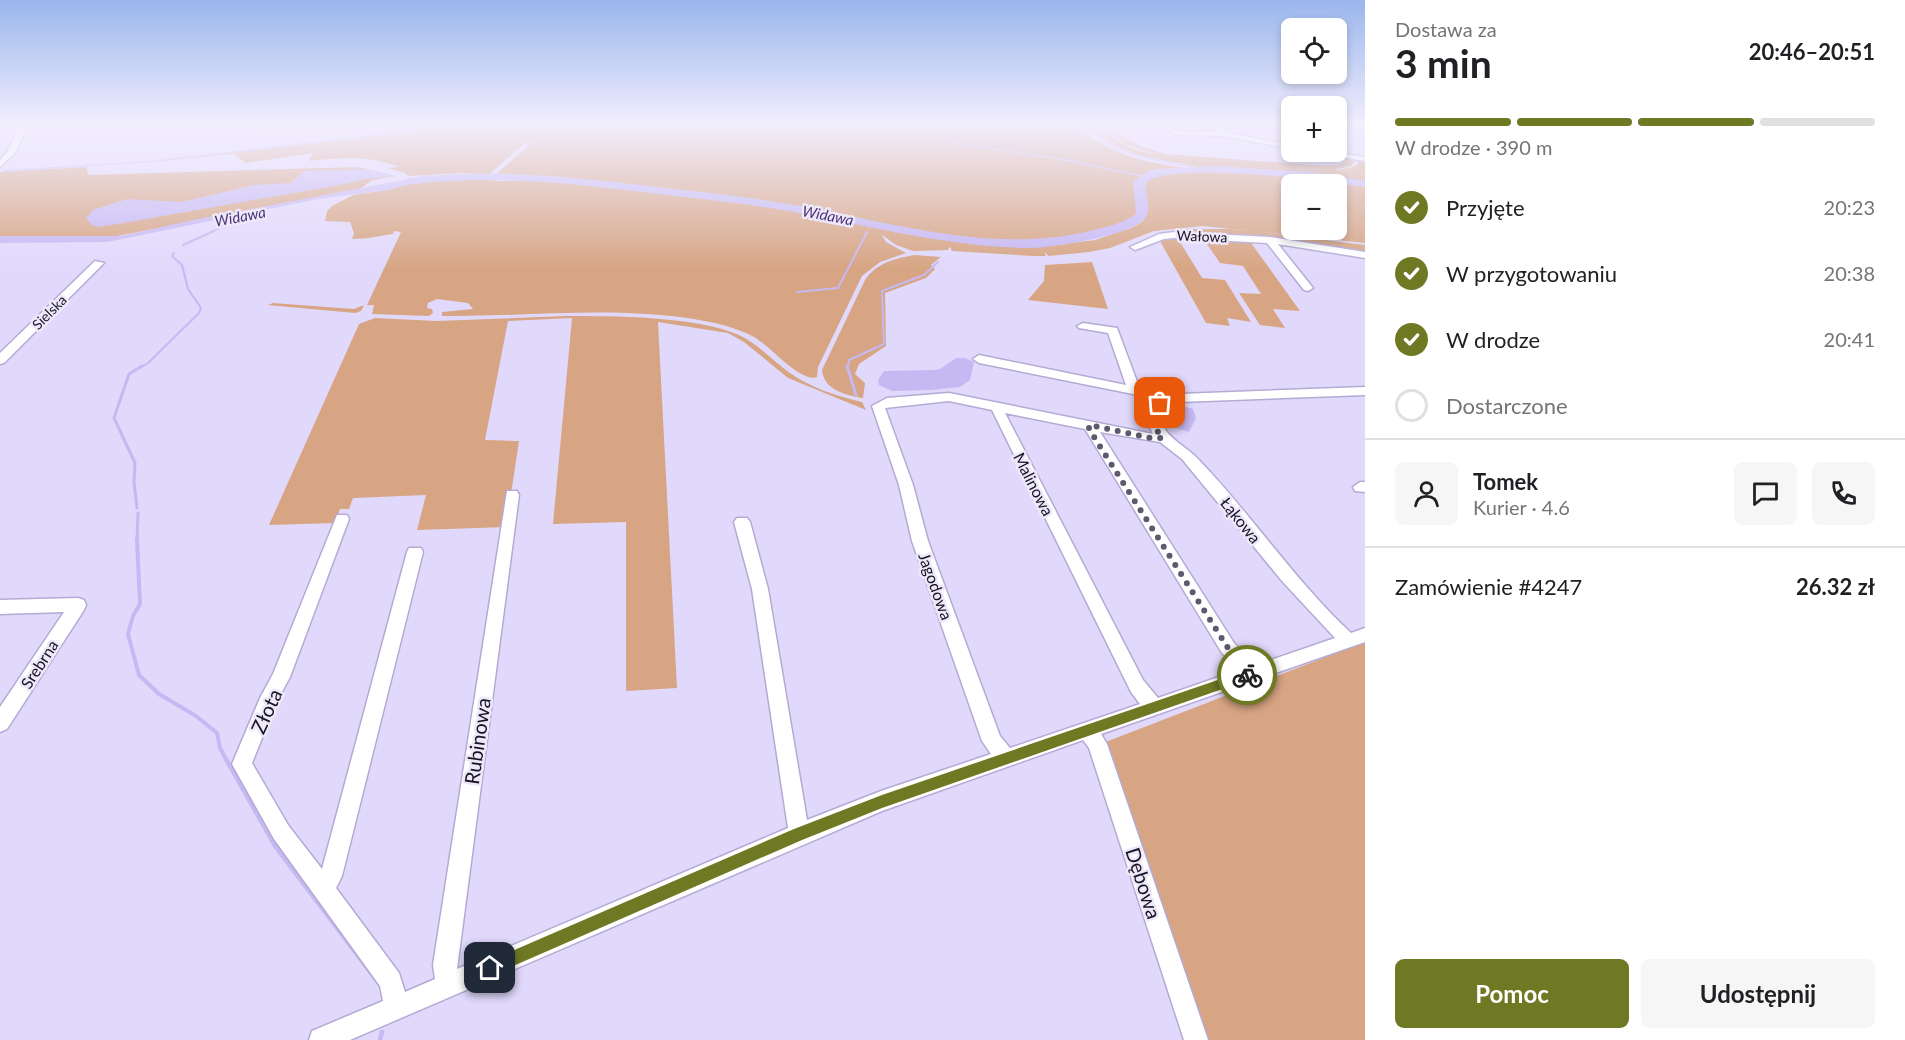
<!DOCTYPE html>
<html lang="pl">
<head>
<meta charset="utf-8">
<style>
  body { margin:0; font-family:Lato,sans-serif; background:#f6f6f6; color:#202124; height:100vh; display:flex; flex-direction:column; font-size:22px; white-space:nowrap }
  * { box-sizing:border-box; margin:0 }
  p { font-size:20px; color:#757577 }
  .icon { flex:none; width:33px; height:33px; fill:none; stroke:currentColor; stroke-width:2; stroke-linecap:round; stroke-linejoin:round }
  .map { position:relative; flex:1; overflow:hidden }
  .side { display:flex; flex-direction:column; background:#fff; width:540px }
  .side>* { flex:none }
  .buttons { position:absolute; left:1281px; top:18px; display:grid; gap:12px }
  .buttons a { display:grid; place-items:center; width:66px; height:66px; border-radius:9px; background:#fff; box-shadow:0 3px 9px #0003; font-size:30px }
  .pin { position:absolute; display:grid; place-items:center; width:51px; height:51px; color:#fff; margin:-26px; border-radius:12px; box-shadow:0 3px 9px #0006 }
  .courier { position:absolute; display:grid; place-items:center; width:60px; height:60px; margin:-30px; border:4px solid #6f7924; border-radius:50%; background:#fff; color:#222; box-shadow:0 2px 8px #0007 }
  .summary em { font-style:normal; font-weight:700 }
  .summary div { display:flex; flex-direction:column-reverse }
  .summary { display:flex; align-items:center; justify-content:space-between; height:102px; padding:0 30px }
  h1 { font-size:39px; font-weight:700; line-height:45px }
  .bar { display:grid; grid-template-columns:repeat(4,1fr); gap:9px 6px; align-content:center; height:72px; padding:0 30px }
  .bar i { height:8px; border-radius:4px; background:#e0e0e0 }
  .bar .current { background:#6f7924 }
  .bar p { grid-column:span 4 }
  .line { display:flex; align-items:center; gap:15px; padding:0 30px; border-top:2px solid #e0e0e0 }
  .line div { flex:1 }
  .round { display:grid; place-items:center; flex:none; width:63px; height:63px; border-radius:9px; background:#f6f6f6 }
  ol { padding:0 30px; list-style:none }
  li { display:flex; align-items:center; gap:18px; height:66px }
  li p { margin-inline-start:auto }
  li .icon { padding:6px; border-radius:50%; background:#6f7924; color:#fff; stroke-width:4 }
  li:last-child { color:#757577 }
  li i { width:33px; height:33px; border:3px solid #e0e0e0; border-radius:50% }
  .cta { display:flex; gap:12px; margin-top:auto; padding:12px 30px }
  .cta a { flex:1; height:69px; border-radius:9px; background:#6f7924; color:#fff; font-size:24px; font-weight:700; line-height:69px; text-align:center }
  .cta a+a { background:#f6f6f6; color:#202124 }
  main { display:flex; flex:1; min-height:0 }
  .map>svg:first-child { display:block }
</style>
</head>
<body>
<main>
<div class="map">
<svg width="1365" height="1040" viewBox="0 0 1365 1040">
  <rect width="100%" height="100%" fill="#e1d9fc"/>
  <path fill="#d7a583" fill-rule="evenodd" d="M 422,125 L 1072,125 C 1112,153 1136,161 1185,168 L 1158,169 L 1141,175 L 1134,189 L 1138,211 L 1134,218 L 1126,223 L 1090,234 L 1022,242 L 934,234 L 804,207 L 604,184 L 561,177 L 494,176 L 532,143 L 525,143 L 488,175 L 463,173 L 408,176 L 405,173 L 387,168 L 399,167 C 369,155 339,158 308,161 L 314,153 L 246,163 L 234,154 L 148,162 L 414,132 Z
    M 1082,125 C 1100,125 1109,136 1124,144 C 1134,150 1145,152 1155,155 L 1125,144 L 1097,125 L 1104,125 L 1140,146 L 1165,154 L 1328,166 L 1339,165 L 1347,160 L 1318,153 L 1351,158 L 1354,162 L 1352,166 L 1336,169 L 1338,170 L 1353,167 L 1358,164 L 1358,160 L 1365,160 L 1365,182 L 1315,174 L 1204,168 L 1141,156 L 1117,147 Z
    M 86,167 L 89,175 L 358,167 L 395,176 L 372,180 L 360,189 L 107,238 L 0,236 L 0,172 Z
    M 1234,171 L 1314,177 L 1365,186 L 1365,243 L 1203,226 L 1154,231 L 1110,248 L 1089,252 L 1049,256 L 1044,252 L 1046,256 L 1034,256 L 952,251 L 950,247 L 948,248 L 949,250 L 913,251 L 896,245 L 881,234 L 886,242 L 906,253 L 880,262 L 862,276 L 818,367 L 817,377 L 813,378 C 794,376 771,347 754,337 C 743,331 728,326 715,323 C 625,304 534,317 442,316 L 442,312 L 473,309 L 468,303 L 437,299 L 428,303 L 427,308 L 432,309 L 433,313 L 429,316 L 372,314 L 374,305 L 367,305 L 401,232 L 394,231 L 393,234 C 378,236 367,239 352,239 L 354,233 L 350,222 L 325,221 L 327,211 L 332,206 L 353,195 L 387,190 L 423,180 L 463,177 L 499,181 L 545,180 L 778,207 L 907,234 L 1011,246 L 1046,246 L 1095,240 L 1131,228 L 1142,222 L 1148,211 C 1146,201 1141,187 1149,179 C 1161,166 1216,171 1234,171 ZM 1292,184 L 1336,184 L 1336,230 L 1292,230 Z
    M 1187,229 L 1235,229 L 1365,245 L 1365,254 L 1294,242 L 1158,233 Z
    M 1177,237 L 1202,278 L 1225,280 L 1251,322 L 1227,318 L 1230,326 L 1206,323 L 1160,241 L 1161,239 Z
    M 1204,240 L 1249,240 L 1300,311 L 1273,309 L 1285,328 L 1260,325 L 1239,293 L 1261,294 L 1243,266 L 1220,263 Z
    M 915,255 L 941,257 L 931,265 L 935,269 L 926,278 L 885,293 L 886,346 L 859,364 L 855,374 L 865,383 L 863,398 C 845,395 824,390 822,370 L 865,280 C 876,263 896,258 915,255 Z
    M 1092,262 L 1108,309 L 1028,300 L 1044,281 L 1045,265 Z
    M 273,303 L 354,309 L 364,305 L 361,311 L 355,313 L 268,305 Z
    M 566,316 C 613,316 696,316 739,335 C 758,344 773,361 790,373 C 811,388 837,396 862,402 L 866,410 L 788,378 L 744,342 L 728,333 L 658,322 L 677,688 L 626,691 L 626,522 L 553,524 L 572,318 L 508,321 L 485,440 L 519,441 L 506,527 L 417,530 L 426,495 L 353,498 L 349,509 L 340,509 L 335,523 L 269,525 L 359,324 L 375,318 L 437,321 Z
    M 1365,642 L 1365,1040 L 1204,1040 L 1103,743 Z"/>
  <path fill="#c6b8f2" d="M 366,169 L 395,176 C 380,178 364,178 350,183 L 118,224 L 97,227 L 92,225 L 86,218 L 93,210 L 127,199 L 181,202 L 254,185 L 290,183 L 305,171 Z
    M 435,174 L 431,179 L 387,190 L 318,199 L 107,242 L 0,243 L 0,236 L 122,236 L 193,220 Z
    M 956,358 L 965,358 L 974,362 L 970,380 L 960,387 L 931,390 L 892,391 L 879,385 L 878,380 L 884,371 L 933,370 L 940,369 Z
    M 1183,406 L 1193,409 L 1196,418 L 1189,432 L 1176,428 L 1166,419 C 1168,409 1175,408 1183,406 Z"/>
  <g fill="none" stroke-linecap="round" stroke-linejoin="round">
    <path stroke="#c6b8f2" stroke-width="1.5" d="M 1080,125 L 1113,147 L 1134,155 L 1205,170
      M 1151,125 L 1292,135
      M 1336,137 L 1365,140
      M 949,142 L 1072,161 L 1145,177
      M 3,171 L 157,161 L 409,131
      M 222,226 L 227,223 L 225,216
      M 869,228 L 872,225
      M 211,232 L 220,228"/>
    <path stroke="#c6b8f2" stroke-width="2" d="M 961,241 L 964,238
      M 183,245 L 214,231
      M 797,292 L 838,288 L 867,232
      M 140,368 L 148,363 L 199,313 L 201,308 L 188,289 L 182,265 L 172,256 L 174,253
      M 848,368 L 849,360 L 884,344 L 882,291 L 924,275 L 938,262"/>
    <path stroke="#c6b8f2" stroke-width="3" d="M 847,366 L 856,395
      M 137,508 L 134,482 L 135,463 L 114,418 L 129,374 L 142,366
      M 137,541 L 138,513"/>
    <path stroke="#c6b8f2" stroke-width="4" d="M 137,539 L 140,604 L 133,616 L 128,634 L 139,675 L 159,694 L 196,716 L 217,733 L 220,748 L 227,761"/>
    <path stroke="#c6b8f2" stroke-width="4.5" d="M 226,759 L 275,846 L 377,981
      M 380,1040 L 382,1032"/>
    <path fill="#c6b8f2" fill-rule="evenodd" d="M 1216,166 L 1312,172 L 1365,181 L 1365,187 C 1325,181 1173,160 1145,183 C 1146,193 1152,210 1145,218 C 1130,236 1052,248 1028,248 C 943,247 860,223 777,209 C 735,202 692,198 650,193 C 569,183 488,174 406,185 L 400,182 L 406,179 C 488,167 569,177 650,186 C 692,191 734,195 776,202 C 879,218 986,256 1090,231 C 1107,227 1121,224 1136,214 L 1133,182 L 1150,170 Z"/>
    <g stroke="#b4aad4" stroke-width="3">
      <path id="minor" d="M 20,125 L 28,125 L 16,152 L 0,167 L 0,160 L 8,151 Z
        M 1204,125 L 1292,125 L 1290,127 L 1221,127 L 1228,133 L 1292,145 L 1292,149 L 1223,136 L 1174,135 L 1170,133 L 1174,131 L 1217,132 L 1215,129 L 1217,127 Z
        M 1313,152 L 1330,152 L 1365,157 L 1365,161 Z
        M 1174,232 L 1270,237 L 1365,252 L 1365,258 L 1278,244 L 1313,288 L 1308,291 L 1304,290 L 1267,243 L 1174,238 L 1164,239 L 1135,250 L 1130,247 L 1159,234 Z
        M 95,261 L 104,263 L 4,363 L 0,364 L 0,353 Z
        M 1083,323 L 1117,328 L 1139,387 L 1161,392 L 1169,397 L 1180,394 L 1365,387 L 1365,395 L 1180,402 L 1163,406 L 1159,411 C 1161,437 1183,443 1198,459 C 1252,515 1294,580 1351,633 L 1365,628 L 1365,642 L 1101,734 L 1107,744 L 1208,1040 L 1184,1040 L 1089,748 L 1083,740 L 882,811 L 350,1040 L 309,1040 L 312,1031 L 383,1001 L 380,986 L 274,839 L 232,764 L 260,698 L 273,674 L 337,515 L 347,515 L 349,519 L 290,677 L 277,701 L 252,763 L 288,825 L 322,869 L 407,552 L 409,548 L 421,548 L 423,552 L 342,876 L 336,888 L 399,973 L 405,992 L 435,979 L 433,965 L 507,491 L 517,491 L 519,495 L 457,969 L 788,828 L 752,589 L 734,522 L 737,518 L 747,518 L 750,522 L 768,589 L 807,820 L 881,791 L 991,754 L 982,741 L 912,541 L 899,485 L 872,406 L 887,398 L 949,393 L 1153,434 L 1147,421 L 1147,411 L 1156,400 L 1153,398 L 979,363 L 973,359 L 979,355 L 1126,385 L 1108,333 L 1079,328 L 1077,326 ZM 949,401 L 992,410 L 1131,692 L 1140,704 L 1010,748 L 1000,736 L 928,541 L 913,485 L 885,408 ZM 1005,413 L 1085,429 L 1222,653 L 1239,670 L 1158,698 L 1143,680 ZM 1100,432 L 1160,442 L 1182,459 L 1282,581 L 1335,638 L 1256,665 L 1234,643 Z
        M 1360,482 L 1365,482 L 1365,492 L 1355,491 L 1353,487 Z
        M 78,598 L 84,600 L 86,605 L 84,610 L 7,729 L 0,732 L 0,707 L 64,612 L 0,614 L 0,600 Z"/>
    </g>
    <use href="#minor" fill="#fff" fill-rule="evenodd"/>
  </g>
  <linearGradient id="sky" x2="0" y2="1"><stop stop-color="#9ab6ec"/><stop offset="0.46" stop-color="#f2eefe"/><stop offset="1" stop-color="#f2eefe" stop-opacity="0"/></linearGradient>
  <rect width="1365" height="270" fill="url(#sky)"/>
  <path fill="#6f7924" d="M 1247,670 L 1253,675 L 1251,679 L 882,808 L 802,840 L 490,976 L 484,973 L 482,968 L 484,963 L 794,829 L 882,795 Z"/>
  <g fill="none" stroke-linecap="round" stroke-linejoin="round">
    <path stroke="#5e596f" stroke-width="6" stroke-dasharray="0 10.8" d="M 1160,403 C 1147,413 1153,428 1163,438 L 1150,438 L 1089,425 L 1089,429 L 1228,648 L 1253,673 L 1247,675"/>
  </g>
  <g text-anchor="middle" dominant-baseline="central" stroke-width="5" stroke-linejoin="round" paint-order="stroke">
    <g font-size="14" fill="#181423" stroke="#ede9fa">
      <text transform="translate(1202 236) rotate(2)">Wałowa</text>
      <text transform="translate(49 312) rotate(-45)">Sielska</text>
    </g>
    <g font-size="15" font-style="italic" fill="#493276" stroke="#ede9fa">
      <text transform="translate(828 215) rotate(11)">Widawa</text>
      <text transform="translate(240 216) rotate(-11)">Widawa</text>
    </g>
    <g font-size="16" fill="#181423" stroke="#ede9fa">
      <text transform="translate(1034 484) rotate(63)">Malinowa</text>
      <text transform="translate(1241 520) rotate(51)">Łąkowa</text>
      <text transform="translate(936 586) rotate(70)">Jagodowa</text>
      <text transform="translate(39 664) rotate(-57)">Srebrna</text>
    </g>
    <g font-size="20" fill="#181423" stroke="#ede9fa">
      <text transform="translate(266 711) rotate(-65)">Złota</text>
      <text transform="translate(477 741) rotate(-82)">Rubinowa</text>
      <text transform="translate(1144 883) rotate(72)">Dębowa</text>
    </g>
  </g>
</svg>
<div class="buttons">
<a><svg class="icon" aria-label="locate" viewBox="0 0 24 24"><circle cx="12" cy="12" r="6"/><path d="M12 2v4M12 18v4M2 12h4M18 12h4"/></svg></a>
<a>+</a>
<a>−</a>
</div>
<div class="pin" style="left:1160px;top:403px;background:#ea580c"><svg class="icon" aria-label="bag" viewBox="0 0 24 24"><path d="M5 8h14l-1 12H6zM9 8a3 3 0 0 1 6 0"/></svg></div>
<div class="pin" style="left:490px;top:968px;background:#1f2937"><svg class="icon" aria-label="home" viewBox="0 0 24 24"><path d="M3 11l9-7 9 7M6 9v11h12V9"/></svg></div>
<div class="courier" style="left:1247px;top:675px"><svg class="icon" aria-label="bike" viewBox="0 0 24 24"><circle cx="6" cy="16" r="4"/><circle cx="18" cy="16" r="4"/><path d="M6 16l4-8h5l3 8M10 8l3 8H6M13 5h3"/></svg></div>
</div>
<section class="side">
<div class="summary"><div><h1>3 min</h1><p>Dostawa za</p></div><em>20:46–20:51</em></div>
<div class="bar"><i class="current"></i><i class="current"></i><i class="current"></i><i></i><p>W drodze · 390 m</p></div>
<ol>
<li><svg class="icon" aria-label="check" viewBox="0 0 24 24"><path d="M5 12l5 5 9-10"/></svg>Przyjęte<p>20:23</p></li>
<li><svg class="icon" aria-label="check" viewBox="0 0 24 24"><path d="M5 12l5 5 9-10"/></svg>W przygotowaniu<p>20:38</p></li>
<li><svg class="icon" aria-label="check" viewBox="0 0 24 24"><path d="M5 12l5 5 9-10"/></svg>W drodze<p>20:41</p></li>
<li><i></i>Dostarczone</li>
</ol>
<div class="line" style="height:108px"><a class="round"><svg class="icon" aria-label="person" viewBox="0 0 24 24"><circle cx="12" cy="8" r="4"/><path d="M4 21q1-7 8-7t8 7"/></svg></a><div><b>Tomek</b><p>Kurier · 4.6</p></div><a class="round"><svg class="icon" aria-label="chat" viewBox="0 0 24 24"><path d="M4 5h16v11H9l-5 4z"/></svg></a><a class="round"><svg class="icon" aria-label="phone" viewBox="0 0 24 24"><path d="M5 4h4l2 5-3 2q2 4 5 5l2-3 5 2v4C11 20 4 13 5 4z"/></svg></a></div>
<div class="line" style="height:78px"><div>Zamówienie #4247</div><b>26.32 zł</b></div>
<div class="cta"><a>Pomoc</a><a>Udostępnij</a></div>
</section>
</main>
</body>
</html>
